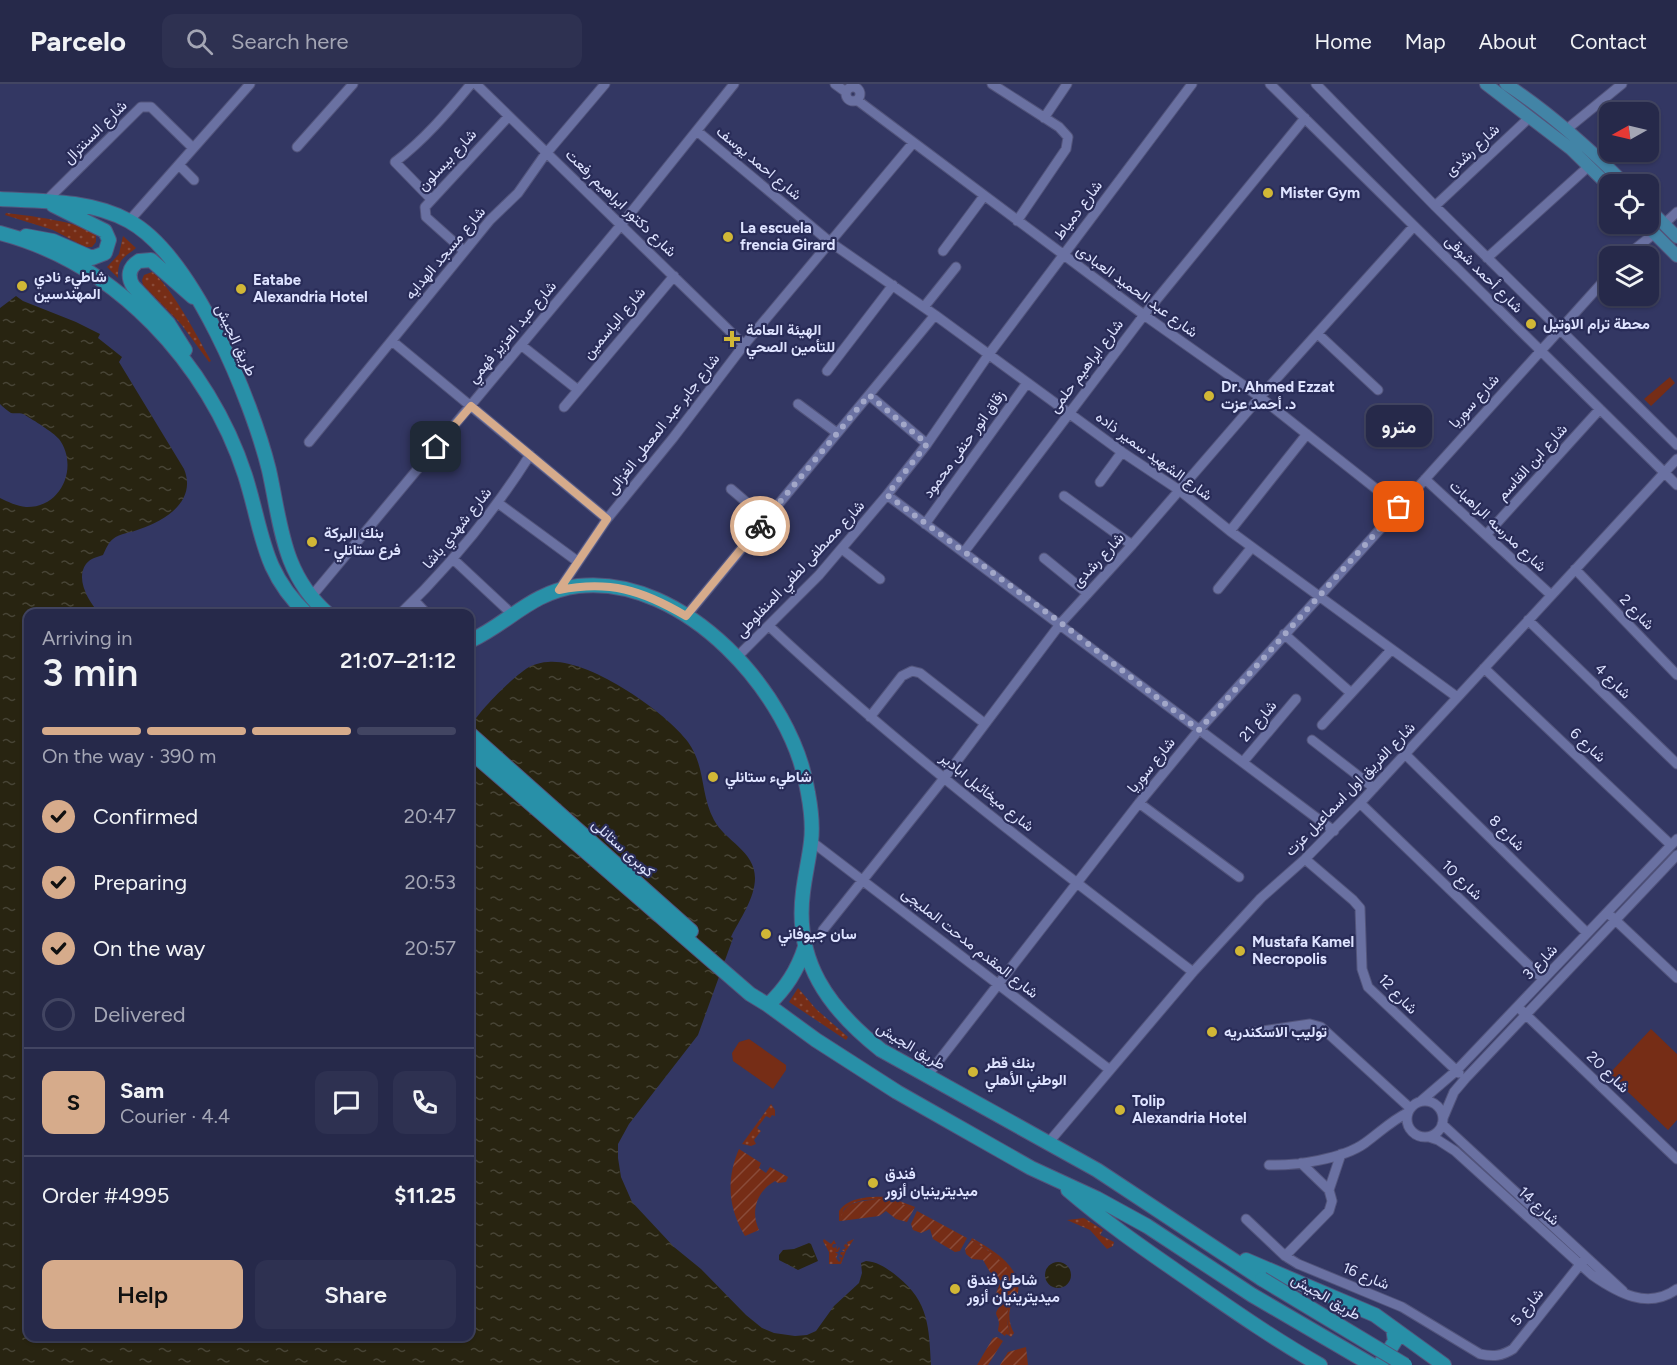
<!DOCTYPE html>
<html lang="en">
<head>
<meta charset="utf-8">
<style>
  body { margin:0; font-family:Figtree,Vazirmatn,sans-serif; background:#2e3151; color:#f1f3f6; height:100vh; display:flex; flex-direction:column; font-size:22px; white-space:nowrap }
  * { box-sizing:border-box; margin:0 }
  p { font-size:20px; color:#a4a6b5 }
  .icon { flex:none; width:33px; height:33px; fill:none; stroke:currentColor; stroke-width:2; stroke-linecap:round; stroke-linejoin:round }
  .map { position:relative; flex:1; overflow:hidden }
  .drawer { position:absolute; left:24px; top:525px; width:450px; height:732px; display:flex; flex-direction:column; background:#26294a; border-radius:12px; box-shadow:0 2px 4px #0004,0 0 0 2px #424562 }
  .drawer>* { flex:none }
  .needle { width:39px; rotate:262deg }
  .controls { position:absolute; left:1599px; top:18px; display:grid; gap:12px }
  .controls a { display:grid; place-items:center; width:60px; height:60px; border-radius:12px; background:#26294a; box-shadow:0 2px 4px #0004,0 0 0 2px #424562; font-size:30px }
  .pin { position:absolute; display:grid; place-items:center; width:51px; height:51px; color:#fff; margin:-26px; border-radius:12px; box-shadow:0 3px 9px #0006 }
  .courier { position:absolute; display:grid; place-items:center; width:60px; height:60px; margin:-30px; border:4px solid #d6ab8b; border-radius:50%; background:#fff; color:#222; box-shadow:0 2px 8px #0007 }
  .bubble { position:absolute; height:42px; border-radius:12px; background:#26294a; box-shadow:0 2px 4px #0004,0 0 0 2px #424562; font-size:20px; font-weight:600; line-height:42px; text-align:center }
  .head em { font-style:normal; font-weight:600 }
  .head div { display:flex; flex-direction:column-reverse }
  .head { display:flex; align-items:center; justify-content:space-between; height:102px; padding:0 18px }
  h1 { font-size:39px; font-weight:600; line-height:45px }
  .bar { display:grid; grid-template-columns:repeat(4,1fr); gap:9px 6px; align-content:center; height:72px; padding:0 18px }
  .bar i { height:8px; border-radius:4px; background:#424562 }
  .bar .selected { background:#d6ab8b }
  .bar p { grid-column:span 4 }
  .line { display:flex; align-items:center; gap:15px; padding:0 18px; border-top:2px solid #424562 }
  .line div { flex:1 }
  .round { display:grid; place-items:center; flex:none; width:63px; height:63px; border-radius:12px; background:#2e3151 }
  ol { padding:0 18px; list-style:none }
  li { display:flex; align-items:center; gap:18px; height:66px }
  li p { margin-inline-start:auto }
  li .icon { padding:6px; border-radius:50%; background:#d6ab8b; color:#111; stroke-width:4 }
  li:last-child { color:#a4a6b5 }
  li i { width:33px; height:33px; border:3px solid #424562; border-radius:50% }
  .cta { display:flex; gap:12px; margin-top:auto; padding:12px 18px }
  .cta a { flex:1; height:69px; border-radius:12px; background:#d6ab8b; color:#111; font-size:24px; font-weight:600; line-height:69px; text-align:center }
  .cta a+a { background:#2e3151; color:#f1f3f6 }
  header { display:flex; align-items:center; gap:36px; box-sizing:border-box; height:84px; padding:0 30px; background:#26294a; border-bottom:2px solid #424562 }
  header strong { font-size:28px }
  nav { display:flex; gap:33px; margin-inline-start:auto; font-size:21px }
  .search { width:420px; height:54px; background:#2e3151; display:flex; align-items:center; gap:15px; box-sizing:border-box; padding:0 21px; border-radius:12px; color:#a4a6b5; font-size:22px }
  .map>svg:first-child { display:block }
</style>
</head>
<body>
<header>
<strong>Parcelo</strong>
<div class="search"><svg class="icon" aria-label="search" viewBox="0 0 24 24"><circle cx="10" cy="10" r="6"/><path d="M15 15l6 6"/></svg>Search here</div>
<nav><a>Home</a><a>Map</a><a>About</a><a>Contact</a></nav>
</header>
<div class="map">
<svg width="1677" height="1281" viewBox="0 0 1677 1281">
  <defs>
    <pattern id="grass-dots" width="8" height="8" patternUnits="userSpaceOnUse" patternTransform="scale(1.5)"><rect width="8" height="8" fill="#762d16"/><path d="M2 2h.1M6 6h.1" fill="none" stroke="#894b39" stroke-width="1.8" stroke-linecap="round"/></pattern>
    <pattern id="garden-furrows" width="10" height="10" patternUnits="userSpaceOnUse" patternTransform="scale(1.5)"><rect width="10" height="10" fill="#762d16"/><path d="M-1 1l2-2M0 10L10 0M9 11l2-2" fill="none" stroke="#894b39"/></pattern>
    <pattern id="water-ripples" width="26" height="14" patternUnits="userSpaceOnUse" patternTransform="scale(1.5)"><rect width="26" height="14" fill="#282411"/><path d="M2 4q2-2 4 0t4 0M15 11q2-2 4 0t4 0" fill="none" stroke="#474435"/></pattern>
  </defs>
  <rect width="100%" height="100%" fill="#333763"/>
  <path fill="url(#grass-dots)" d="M 6,129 C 24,131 85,138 96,151 L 96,158 L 92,163 L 85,163 L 53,146 L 5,131 Z
    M 123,152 L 136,164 C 122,175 118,175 118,194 L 107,183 L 119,170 Z
    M 152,188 C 170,200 200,257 211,277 L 209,278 L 181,240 L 143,201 L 142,196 L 144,191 Z
    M 798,904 L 816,925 L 848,953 L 846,956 L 789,918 Z
    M 771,1020 L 775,1026 L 775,1032 L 772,1031 L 770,1034 L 766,1032 L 757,1044 L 761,1047 L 754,1056 L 756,1060 L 751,1062 L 742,1060 Z
    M 889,1113 L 915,1123 L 914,1125 C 895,1116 861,1109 844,1125 L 841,1137 L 839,1137 L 839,1127 C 849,1112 873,1112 889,1113 Z
    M 1084,1134 L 1103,1146 L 1100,1151 L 1114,1158 L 1113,1162 L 1107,1165 L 1090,1146 L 1067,1136 Z
    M 972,1154 C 991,1165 1022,1182 1018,1209 C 1017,1213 1015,1214 1013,1218 C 1007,1228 1009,1240 1014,1249 L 1011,1253 L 1008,1251 L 1010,1249 C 1005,1235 1006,1222 1015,1210 C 1011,1182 994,1169 971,1156 Z
    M 824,1155 L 831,1160 L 834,1156 L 836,1160 L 833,1160 L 832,1163 L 835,1164 L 836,1161 L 837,1166 L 839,1163 L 840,1164 L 838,1168 L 835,1168 L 838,1170 L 836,1174 L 839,1178 L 841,1176 L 839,1174 L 840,1172 L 841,1174 L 843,1172 L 840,1170 L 841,1168 L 845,1168 L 842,1166 L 846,1164 L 844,1162 L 845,1160 L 848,1161 L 847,1158 L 854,1155 L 846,1167 L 841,1180 L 829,1180 L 829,1168 L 823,1157 Z"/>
  <path fill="#762d16" d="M 1670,293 L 1675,299 L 1651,322 L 1644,315 Z
    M 1651,945 L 1677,970 L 1677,1036 L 1668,1046 L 1609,990 Z
    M 749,955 L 786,981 L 786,986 L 773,1005 L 733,977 L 732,969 L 739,958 Z"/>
  <path fill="url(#garden-furrows)" d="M 739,1065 L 761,1079 L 759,1084 L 766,1089 L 770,1083 L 788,1093 L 786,1098 L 778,1099 L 775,1097 C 757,1107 750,1127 759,1146 L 745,1152 C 728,1124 726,1095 739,1065 Z
    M 878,1115 L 893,1116 L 914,1125 L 907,1138 L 896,1135 L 886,1127 L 879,1132 L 841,1137 C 842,1116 862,1118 878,1115 Z
    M 917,1127 L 967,1154 L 960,1167 L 955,1168 L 933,1155 L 930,1145 L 921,1149 L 913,1146 L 911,1140 Z
    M 971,1156 C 987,1165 1019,1185 1015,1208 C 1015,1210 1012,1214 1011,1216 C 1006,1227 1006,1238 1010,1249 L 1008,1251 L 1006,1250 L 1005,1252 L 998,1247 C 998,1244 999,1242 999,1239 C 998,1229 992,1232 1001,1221 L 994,1214 L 1001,1197 L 990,1188 L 983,1176 L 972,1175 L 966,1170 L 965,1165 Z
    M 997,1253 L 1003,1257 L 988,1281 L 977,1281 L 993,1254 Z
    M 1026,1263 L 1028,1281 L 1000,1281 L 1008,1268 Z"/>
  <path fill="url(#water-ripples)" d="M 16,212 L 23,217 L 76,238 L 100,250 L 98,254 L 122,273 L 119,278 L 184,385 C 197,417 166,436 140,445 C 131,449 120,449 113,455 C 108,459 106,465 103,471 C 97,473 91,474 86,480 C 75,495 89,518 99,529 L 28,530 L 28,1252 L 470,1252 L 470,643 C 478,628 515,590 531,582 C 536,580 543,578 548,578 C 588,574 665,627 688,658 C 706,683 700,710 714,736 C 725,757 755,767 755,794 C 755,814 740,835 731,853 L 733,854 L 698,951 L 629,1040 L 618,1060 L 618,1074 L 621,1093 L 632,1118 L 674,1163 L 701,1185 L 746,1231 L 762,1244 L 774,1249 L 795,1252 L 807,1251 L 816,1247 L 834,1222 L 859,1199 L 862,1189 L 861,1179 L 866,1177 C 879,1178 888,1185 898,1193 C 929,1218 929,1244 931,1281 L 0,1281 L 0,414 C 8,418 17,422 26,423 C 62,424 79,382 59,355 C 53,348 33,336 25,331 C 20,328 16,330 11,329 C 8,327 3,323 0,320 L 0,224 Z
    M 809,1159 L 811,1160 L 818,1177 L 798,1186 L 779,1176 L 779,1171 L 783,1166 L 794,1165 Z
    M1045 1191a13 13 0 1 1 26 0a13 13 0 1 1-26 0Z"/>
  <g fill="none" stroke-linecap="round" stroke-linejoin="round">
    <g stroke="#52547b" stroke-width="11">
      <path id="minor" d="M 476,0 L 744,261
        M 835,0 L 846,8
        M 992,0 L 1059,43 L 1068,53 L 1066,65 L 1017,137
        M 1270,0 L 1677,401
        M 1316,0 L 1435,122 L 1677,361
        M846 10a7 7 0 1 1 14 0a7 7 0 1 1-14 0Z
        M 857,16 L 1144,231 L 1260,313 L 1399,423
        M 1044,34 L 1067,0
        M 1567,45 L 1622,0
        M 697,47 L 830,158 L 935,231 L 1122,368 L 1179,406 L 1230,447 L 1457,613
        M 297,63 L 353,0
        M 179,81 L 194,96
        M 431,115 L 395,78 C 424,56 448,28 471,0
        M 46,117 L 141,23 L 151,23 L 193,64
        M 1435,122 L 1530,33
        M 129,137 L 250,0
        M 1664,140 L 1677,128
        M 464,167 L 426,133 L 425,123 L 509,32
        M 943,167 L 984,112
        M 1626,172 L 1655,149
        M 1487,174 L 1589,82
        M 924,223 L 956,183
        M 1318,250 L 1378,306
        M 392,257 L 607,435
        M 521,261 L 578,306
        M 827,287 L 893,201
        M 869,311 L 927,360
        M 798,320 L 837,349
        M 564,323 L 674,192
        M 309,358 L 490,136 L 518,109 L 544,72 L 605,0
        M 1425,395 L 1551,511
        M 1100,398 L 1122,368
        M 731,405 L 766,435
        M 887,411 L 1334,747
        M 1064,412 L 1132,461
        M 498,419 L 577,477
        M 925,440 L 1027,299
        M 1230,447 L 1307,350
        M 1486,451 L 1600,325
        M 842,465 L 880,495
        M 964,468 L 1144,231 L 1305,34
        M 1044,474 L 1087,509
        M 453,475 L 513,531
        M 1575,485 L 1677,591
        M 1218,505 L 1252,463
        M 559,506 L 607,435 L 673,354 L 744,261 L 913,59
        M 311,513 L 621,141 L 734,0
        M 414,516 L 427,530
        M 400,530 C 450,482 493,429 530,371
        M 686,532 L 935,231
        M 1528,536 L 1677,680
        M 769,542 C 902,667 1048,777 1193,888
        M 1284,550 L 1351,609
        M 737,573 L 819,491 L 887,411 L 927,360 L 989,270 L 1192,0
        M 1484,584 L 1671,761
        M 870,633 L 902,592 L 912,587 L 920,589 L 984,639
        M 1322,641 L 1391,566
        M 1312,656 L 1374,704
        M 1405,670 L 1587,849
        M 1243,678 L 1296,615
        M 1139,719 L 1239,793
        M 1360,719 L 1543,895
        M 811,757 L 1110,986
        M 1305,775 L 1353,816 L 1360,824 L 1362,885 L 1368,903 L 1459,989
        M 1611,832 L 1677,894
        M 823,846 L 945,693 L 1061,539 L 1132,461 L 1260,313 L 1414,142
        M 1521,926 L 1677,1075
        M 1249,949 L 1310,940 L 1321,943 L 1410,1024
        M 927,992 L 1139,719 L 1199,646 L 1610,190
        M1407 1035a18 18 0 1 1 36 0a18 18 0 1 1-36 0Z
        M 1421,1017 L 1456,987 L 1677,755
        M 1443,1034 L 1454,1008 L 1465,995 L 1677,771
        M 1442,1040 L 1623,1207
        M 1429,1053 L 1438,1056 L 1455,1067 L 1592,1191 C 1618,1209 1648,1226 1677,1205
        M 1049,1058 L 1193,888 L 1261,814 L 1305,775 L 1360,719 L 1677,375
        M 1301,1079 L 1329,1106
        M 1269,1081 C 1295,1082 1343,1075 1365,1059 C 1379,1049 1391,1037 1407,1029
        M 1246,1135 L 1285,1172 L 1298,1180 L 1402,1223 L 1480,1270 C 1493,1273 1502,1272 1513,1265 L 1586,1173
        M 1285,1172 L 1329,1127 L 1332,1117 L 1329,1106 L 1341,1070"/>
    </g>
    <g stroke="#52547b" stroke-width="14">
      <path id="major" d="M 1486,0 L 1571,65 L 1610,103
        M 1506,0 C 1550,29 1588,63 1625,100
        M 1648,124 L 1677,153
        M 1645,140 L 1677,172"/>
    </g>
    <g stroke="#52547b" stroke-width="16">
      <path id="highway" d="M 0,115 C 42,117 91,116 129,137 C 193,172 252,317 269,386 C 281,440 282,490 328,530
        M 0,149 C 116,179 209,280 245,391 C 263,447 261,487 307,530
        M 26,152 L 53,157 L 92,174 L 105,169 L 109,156 L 105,147 L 53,121
        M 185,266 L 168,239 L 133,202 C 127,192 129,183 139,177 L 151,176 L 193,213
        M 470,557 C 509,539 531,508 578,502 C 684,490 793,610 808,709 C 811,725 813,742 811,758 C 809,775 805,791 803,808 C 794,877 828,924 881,966 L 1097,1086 L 1262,1195
        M 470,650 L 691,847
        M 470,667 L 750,910 L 768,921 L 816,956 L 897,1008 L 1031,1084 L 1096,1114 L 1147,1142 L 1252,1211 L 1372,1281
        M 768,921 C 786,904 797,887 805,863
        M 1068,1106 C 1104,1137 1143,1164 1182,1191 C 1227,1222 1272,1254 1320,1281
        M 1246,1176 L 1375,1231 L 1444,1281
        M 1380,1281 L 1395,1257 L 1393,1244"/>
    </g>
    <use href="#minor" stroke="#6a71a2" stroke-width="9"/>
    <use href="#major" stroke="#4284a6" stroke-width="12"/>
    <use href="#highway" stroke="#2890a8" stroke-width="14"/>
    <g stroke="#52547b" stroke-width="16" stroke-linecap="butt">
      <path id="highway-bridge" d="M 1262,1195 L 1405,1281"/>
    </g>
    <use href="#highway-bridge" stroke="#2890a8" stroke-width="14"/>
  </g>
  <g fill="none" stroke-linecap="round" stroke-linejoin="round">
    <path stroke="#a2a7c8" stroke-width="6" stroke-dasharray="0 10.8" d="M 760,442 L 869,311 L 927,360 L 887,411 L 1061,539 L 1199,646 L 1399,423"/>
    <path stroke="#d6ab8b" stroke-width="8" d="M 436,363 L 471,322 L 607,435 L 559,506 C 609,496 642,506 686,532 L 760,442"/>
  </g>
  <g fill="#d1b736" stroke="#292c58" stroke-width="2">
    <circle cx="1268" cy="109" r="6"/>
    <circle cx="728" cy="153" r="6"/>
    <circle cx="22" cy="202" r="6"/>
    <circle cx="241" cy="205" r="6"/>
    <circle cx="1531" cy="240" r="6"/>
    <path d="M729 246h6v6h6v6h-6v6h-6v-6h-6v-6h6z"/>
    <circle cx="1209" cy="312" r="6"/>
    <circle cx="312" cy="458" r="6"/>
    <circle cx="713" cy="693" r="6"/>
    <circle cx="766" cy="850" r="6"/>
    <circle cx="1240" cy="867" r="6"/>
    <circle cx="1212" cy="948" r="6"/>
    <circle cx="973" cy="988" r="6"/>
    <circle cx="1120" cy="1026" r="6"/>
    <circle cx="873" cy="1099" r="6"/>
    <circle cx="955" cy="1205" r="6"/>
  </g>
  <g text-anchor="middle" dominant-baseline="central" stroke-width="4.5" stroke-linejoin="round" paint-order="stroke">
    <g font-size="15" fill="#dee3ff" stroke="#292c58">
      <text transform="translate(95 48) rotate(-45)">شارع السنترال</text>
      <text transform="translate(1472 66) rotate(-43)">شارع رشدى</text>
      <text transform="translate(447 76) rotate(-47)">شارع بيسلون</text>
      <text transform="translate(759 79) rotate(40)">شارع احمد يوسف</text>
      <text transform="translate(621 119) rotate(44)">شارع دكتور ابراهيم رفعت</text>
      <text transform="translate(1078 126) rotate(-53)">شارع دمياط</text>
      <text transform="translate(445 169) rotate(-50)">شارع مسجد الهدايه</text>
      <text transform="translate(1484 190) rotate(45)">شارع أحمد شوقى</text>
      <text transform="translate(1137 207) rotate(36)">شارع عبد الحميد العبادى</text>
      <text transform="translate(614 239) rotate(-50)">شارع الياسمين</text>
      <text transform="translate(512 248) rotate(-50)">شارع عبد العزيز فهمي</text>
      <text transform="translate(236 256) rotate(65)">طريق الجيش</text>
      <text transform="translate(1086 282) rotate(-53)">شارع ابراهيم حلمى</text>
      <text transform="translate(1474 317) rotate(-48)">شارع سوريا</text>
      <text transform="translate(663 340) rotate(-52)">شارع جابر عبد المعطى الغزالى</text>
      <text transform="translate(964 360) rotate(-54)">زقاق انور حنفى محمود</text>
      <text transform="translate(1154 372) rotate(36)">شارع الشهيد سمير ذاده</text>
      <text transform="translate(1532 378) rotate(-48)">شارع ابن القاسم</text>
      <text transform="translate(1498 442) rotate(43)">شارع مدرسه الراهبات</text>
      <text transform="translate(457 444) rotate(-51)">شارع شهدي باشا</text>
      <text transform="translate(1098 476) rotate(-47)">شارع رشدى</text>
      <text transform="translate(800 485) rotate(-47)">شارع مصطفى لطفي المنفلوطى</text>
      <text transform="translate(1637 528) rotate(46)">شارع 2</text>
      <text transform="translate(1613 597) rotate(44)">شارع 4</text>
      <text transform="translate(1258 637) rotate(-50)">شارع 21</text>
      <text transform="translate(1588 661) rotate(43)">شارع 6</text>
      <text transform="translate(1151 681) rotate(-51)">شارع سوريا</text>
      <text transform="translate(1350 705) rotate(-46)">شارع الفريق اول اسماعيل عزت</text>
      <text transform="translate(987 708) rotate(39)">شارع ميخائيل ابادير</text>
      <text transform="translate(1507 749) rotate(45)">شارع 8</text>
      <text transform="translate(623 764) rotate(42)">كوبرى ستانلى</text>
      <text transform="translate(1462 796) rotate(44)">شارع 10</text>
      <text transform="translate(970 859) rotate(38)">شارع المقدم مدحت المليجى</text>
      <text transform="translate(1540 878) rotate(-46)">شارع 3</text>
      <text transform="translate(1398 910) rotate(46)">شارع 12</text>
      <text transform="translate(911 962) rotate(31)">طريق الجيش</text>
      <text transform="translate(1608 988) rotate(44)">شارع 20</text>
      <text transform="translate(1539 1122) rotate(42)">شارع 14</text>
      <text transform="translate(1366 1192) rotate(22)">شارع 16</text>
      <text transform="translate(1326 1213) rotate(30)">طريق الجيش</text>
      <text transform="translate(1527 1223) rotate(-51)">شارع 5</text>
    </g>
    <g font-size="15" font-weight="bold" fill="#dee3ff" stroke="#292c58" text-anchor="start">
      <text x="1280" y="109">Mister Gym</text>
      <text x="740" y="144">La escuela<tspan x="740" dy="17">frencia Girard</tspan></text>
      <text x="34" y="193">شاطيء نادي<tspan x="34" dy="17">المهندسين</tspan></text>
      <text x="253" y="196">Eatabe<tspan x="253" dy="17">Alexandria Hotel</tspan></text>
      <text x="1543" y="240">محطة ترام الاوتيل</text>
      <text x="746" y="246">الهيئة العامة<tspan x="746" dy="17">للتأمين الصحي</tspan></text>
      <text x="1221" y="303">Dr. Ahmed Ezzat<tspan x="1221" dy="17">د. أحمد عزت</tspan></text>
      <text x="324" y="449">بنك البركة<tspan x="324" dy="17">- فرع ستانلي</tspan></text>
      <text x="725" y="693">شاطيء ستانلي</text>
      <text x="778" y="850">سان جيوفاني</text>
      <text x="1252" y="858">Mustafa Kamel<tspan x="1252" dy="17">Necropolis</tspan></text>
      <text x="1224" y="948">توليب الاسكندريه</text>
      <text x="985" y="979">بنك قطر<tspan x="985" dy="17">الوطني الأهلي</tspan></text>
      <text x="1132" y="1017">Tolip<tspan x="1132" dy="17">Alexandria Hotel</tspan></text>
      <text x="885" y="1090">فندق<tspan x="885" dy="17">ميديترينيان أزور</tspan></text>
      <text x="967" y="1196">شاطئ فندق<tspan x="967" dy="17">ميديترينيان أزور</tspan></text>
    </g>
  </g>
</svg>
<div class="controls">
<a><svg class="needle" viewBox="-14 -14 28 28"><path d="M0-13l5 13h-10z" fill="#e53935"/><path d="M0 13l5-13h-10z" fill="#a4a6b5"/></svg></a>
<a><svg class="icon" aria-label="locate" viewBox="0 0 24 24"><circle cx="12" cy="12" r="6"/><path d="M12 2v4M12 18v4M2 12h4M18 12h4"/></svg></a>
<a><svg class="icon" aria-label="layers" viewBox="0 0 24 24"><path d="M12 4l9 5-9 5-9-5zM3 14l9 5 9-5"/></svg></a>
</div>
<div class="pin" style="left:1399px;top:423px;background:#ea580c"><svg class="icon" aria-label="bag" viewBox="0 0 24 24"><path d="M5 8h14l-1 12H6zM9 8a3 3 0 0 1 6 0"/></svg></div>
<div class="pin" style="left:436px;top:363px;background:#1f2937"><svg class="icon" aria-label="home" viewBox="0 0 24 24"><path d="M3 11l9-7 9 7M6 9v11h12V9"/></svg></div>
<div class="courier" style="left:760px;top:442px"><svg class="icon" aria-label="bike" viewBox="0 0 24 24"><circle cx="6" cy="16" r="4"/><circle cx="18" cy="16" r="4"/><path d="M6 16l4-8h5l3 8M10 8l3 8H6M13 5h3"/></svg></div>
<div class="bubble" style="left:1366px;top:321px;width:66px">مترو</div>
<section class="drawer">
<div class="head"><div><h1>3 min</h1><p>Arriving in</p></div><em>21:07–21:12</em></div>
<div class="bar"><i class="selected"></i><i class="selected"></i><i class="selected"></i><i></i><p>On the way · 390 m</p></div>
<ol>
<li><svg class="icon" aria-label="check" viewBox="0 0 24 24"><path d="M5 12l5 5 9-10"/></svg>Confirmed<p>20:47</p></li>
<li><svg class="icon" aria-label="check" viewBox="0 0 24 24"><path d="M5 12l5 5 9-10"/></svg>Preparing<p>20:53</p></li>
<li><svg class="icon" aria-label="check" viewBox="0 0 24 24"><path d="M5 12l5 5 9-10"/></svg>On the way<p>20:57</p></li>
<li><i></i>Delivered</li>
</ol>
<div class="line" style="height:108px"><b class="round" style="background:#d6ab8b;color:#111">S</b><div><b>Sam</b><p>Courier · 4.4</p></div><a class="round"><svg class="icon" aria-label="chat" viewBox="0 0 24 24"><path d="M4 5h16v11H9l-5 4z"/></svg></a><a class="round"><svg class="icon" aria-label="phone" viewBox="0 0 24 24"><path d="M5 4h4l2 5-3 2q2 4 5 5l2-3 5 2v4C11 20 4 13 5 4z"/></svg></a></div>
<div class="line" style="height:78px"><div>Order #4995</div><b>$11.25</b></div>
<div class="cta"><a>Help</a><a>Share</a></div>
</section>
</div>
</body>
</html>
